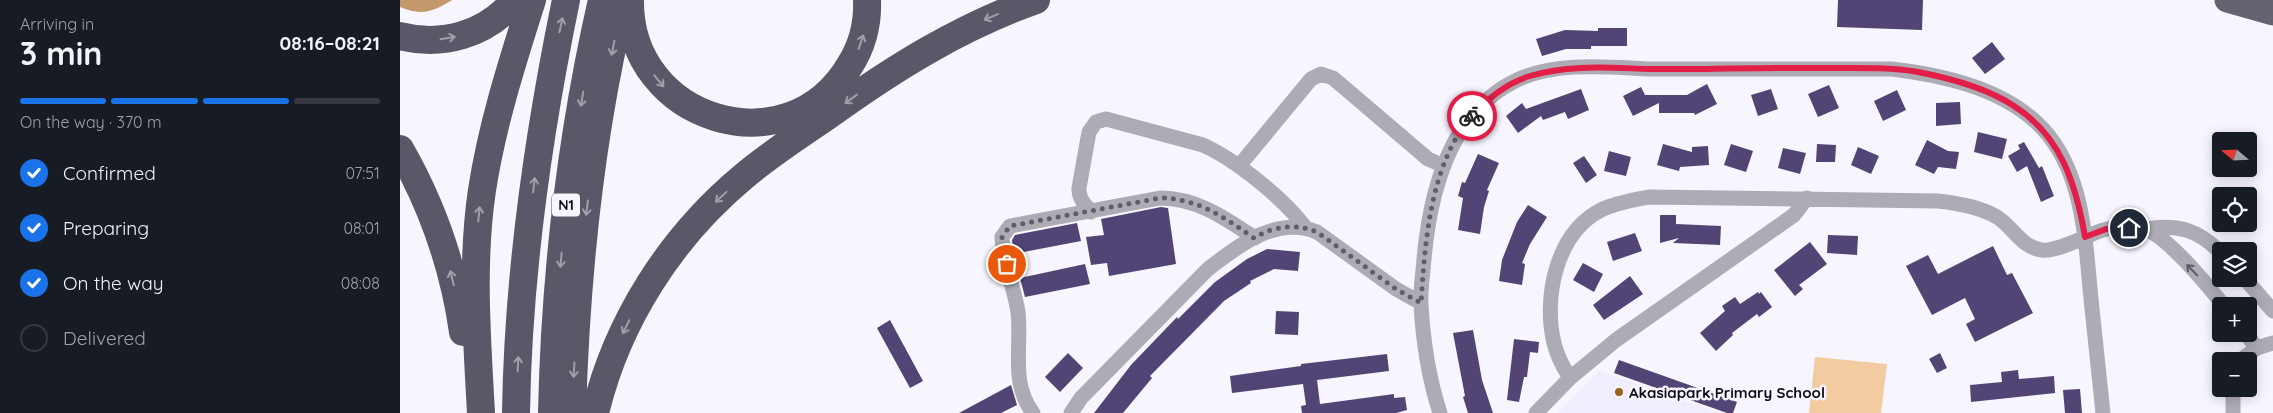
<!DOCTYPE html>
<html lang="en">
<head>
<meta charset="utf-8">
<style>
  body { margin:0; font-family:Quicksand,sans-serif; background:#20242c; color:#f1f3f6; height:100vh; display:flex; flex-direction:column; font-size:19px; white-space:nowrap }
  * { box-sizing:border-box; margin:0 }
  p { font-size:16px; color:#9ea1a6 }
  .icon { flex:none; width:28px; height:28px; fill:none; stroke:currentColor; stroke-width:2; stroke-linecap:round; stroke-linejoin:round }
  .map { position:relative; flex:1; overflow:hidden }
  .details { display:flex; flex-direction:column; background:#171b24; width:400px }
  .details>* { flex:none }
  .needle { width:32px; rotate:289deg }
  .controls { position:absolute; left:1812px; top:132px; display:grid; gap:10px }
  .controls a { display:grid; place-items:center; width:45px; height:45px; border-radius:5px; background:#171b24; box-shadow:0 2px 12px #0003; font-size:25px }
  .pin { position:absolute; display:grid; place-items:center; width:42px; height:42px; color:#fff; margin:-21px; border:2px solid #fff; border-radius:50%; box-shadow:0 1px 5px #0007 }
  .courier { position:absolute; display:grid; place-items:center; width:50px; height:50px; margin:-25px; border:4px solid #e11d48; border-radius:50%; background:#fff; color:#222; box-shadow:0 1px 6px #0007 }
  .overview em { font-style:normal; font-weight:700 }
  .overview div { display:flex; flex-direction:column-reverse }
  .overview { display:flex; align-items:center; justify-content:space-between; height:85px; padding:0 20px }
  h1 { font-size:32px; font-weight:700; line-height:38px }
  .bar { display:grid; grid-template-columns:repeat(4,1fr); gap:8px 5px; align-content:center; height:60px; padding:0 20px }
  .bar i { height:6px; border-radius:4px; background:#363941 }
  .bar .selected { background:#1a73e8 }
  .bar p { grid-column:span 4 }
  ol { padding:0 20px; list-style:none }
  li { display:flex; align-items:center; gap:15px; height:55px }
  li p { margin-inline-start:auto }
  li .icon { padding:5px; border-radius:50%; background:#1a73e8; color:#fff; stroke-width:4 }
  li:last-child { color:#9ea1a6 }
  li i { width:28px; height:28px; border:2px solid #363941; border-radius:50% }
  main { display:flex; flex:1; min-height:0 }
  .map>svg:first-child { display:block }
</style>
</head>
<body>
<main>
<section class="details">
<div class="overview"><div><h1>3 min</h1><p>Arriving in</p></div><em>08:16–08:21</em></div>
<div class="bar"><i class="selected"></i><i class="selected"></i><i class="selected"></i><i></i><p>On the way · 370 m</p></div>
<ol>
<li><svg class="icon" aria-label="check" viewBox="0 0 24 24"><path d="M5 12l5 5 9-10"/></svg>Confirmed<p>07:51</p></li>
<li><svg class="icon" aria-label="check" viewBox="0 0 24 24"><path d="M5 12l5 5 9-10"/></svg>Preparing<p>08:01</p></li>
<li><svg class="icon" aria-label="check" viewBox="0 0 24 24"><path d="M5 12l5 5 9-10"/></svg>On the way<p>08:08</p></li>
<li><i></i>Delivered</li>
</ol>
</section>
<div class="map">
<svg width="1873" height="413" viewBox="0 0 1873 413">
  <rect width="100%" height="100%" fill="#f7f5fd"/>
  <path fill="#f0edfe" d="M 1199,371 L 1321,413 L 1158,413 Z"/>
  <path fill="#f3cba0" d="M 1415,357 L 1487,364 L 1481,413 L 1409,413 Z"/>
  <path fill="#c3996c" d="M 0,0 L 52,0 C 33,12 22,16 0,7 Z"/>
  <path fill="#524575" d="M 1438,0 L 1523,0 L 1522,30 L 1437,27 Z
    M 1198,28 L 1227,28 L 1227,46 L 1191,46 L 1191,49 L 1166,49 L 1142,56 L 1136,39 L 1165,30 L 1198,31 Z
    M 1592,42 L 1605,59 L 1585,74 L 1572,58 Z
    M 1307,84 L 1317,104 L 1295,115 L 1294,113 L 1259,113 L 1259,103 L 1233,116 L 1223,96 L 1241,87 L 1245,95 L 1287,95 Z
    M 1429,85 L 1439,108 L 1418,117 L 1408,94 Z
    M 1181,89 L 1189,110 L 1168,119 L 1165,112 L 1143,120 L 1141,116 L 1118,133 L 1106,116 L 1122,103 L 1126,109 Z
    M 1371,89 L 1378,109 L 1358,116 L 1351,95 Z
    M 1497,90 L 1506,110 L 1483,121 L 1474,101 Z
    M 1560,102 L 1561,124 L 1536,126 L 1536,103 Z
    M 1578,132 L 1607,139 L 1602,159 L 1574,152 Z
    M 1527,140 L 1548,151 L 1559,152 L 1556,169 L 1538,167 L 1534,174 L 1515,165 Z
    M 1624,142 L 1639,168 L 1642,166 L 1654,196 L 1641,202 L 1627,166 L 1617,172 L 1608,156 L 1620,149 L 1618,145 Z
    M 1263,144 L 1292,152 L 1292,147 L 1308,146 L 1309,165 L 1280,167 L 1279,171 L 1257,165 Z
    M 1331,144 L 1353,151 L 1346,172 L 1324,165 Z
    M 1417,144 L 1436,145 L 1435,162 L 1416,162 Z
    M 1458,147 L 1479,156 L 1471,174 L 1451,165 Z
    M 1383,148 L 1406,153 L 1400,174 L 1378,168 Z
    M 1209,151 L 1231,157 L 1226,176 L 1204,171 Z
    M 1078,154 L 1099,163 L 1087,190 L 1089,191 L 1084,207 L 1080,234 L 1058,230 L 1063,198 L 1058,196 L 1062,182 L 1065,183 Z
    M 1184,156 L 1197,175 L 1186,183 L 1173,163 Z
    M 1128,205 L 1147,217 L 1130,244 L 1122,263 L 1125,264 L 1122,285 L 1099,281 L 1102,260 L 1117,222 Z
    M 761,207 L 768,208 L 776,264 L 709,276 L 707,263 L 691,265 L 686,237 L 704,235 L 701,219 Z
    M 1260,215 L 1276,215 L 1276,224 L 1321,226 L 1320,245 L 1273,243 L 1279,238 L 1260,243 Z
    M 677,223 L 681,241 L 614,254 L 612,240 L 615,235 Z
    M 1235,233 L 1242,251 L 1213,261 L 1207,242 Z
    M 1428,235 L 1458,236 L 1457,255 L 1427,253 Z
    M 1410,242 L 1427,264 L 1399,285 L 1403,289 L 1395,296 L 1374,270 Z
    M 1593,246 L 1607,275 L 1612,273 L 1633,313 L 1575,342 L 1566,324 L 1575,319 L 1565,298 L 1532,315 L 1506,266 L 1528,255 L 1538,274 Z
    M 867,249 L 900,252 L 898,271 L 874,269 L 850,281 L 851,283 L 824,301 L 750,376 L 752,378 L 723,413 L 694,413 L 731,365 L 777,317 L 778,319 L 815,282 L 847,259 Z
    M 1183,263 L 1203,274 L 1194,292 L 1173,280 Z
    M 685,264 L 690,284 L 625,297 L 620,278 Z
    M 1230,276 L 1243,294 L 1204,320 L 1193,305 Z
    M 1358,292 L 1359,294 L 1361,292 L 1372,307 L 1359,317 L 1357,314 L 1332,333 L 1333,335 L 1316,351 L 1300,333 L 1325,311 L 1322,306 L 1335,297 L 1340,304 Z
    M 876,311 L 899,312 L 898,335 L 875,334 Z
    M 490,320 L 523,381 L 510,388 L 477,328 Z
    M 1073,330 L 1082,380 L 1093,413 L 1068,413 L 1063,397 L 1065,396 L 1053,333 Z
    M 1114,339 L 1139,342 L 1138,353 L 1130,352 L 1127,377 L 1124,377 L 1119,402 L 1107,400 Z
    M 668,353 L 683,368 L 660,392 L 645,377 Z
    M 1540,353 L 1547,368 L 1537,373 L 1529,359 Z
    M 987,354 L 989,371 L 917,380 L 920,404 L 994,394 L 994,398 L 1005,397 L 1007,410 L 996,413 L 902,413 L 901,406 L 906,405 L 903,384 L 832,393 L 830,376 L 901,366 L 901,364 Z
    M 1219,360 L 1337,402 L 1333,413 L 1327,413 L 1214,373 Z
    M 1618,370 L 1619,379 L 1654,376 L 1655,393 L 1571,402 L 1570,385 L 1602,382 L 1601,372 Z
    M 611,385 L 617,405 L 601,413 L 559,413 Z
    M 1680,389 L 1682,413 L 1665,413 L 1663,390 Z"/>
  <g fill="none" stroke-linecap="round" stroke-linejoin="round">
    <path stroke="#adabb4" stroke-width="15" d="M 839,166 L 911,79 L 921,74 L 933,78 L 1028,159 L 1044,166
      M 691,212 C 685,204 678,198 679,188 L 689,132 L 696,122 L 706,119 L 803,145 C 836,160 883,198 905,227
      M 1745,229 C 1777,224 1798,229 1821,253
      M 1845,279 L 1873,311
      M 1846,334 L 1857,348
      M 1839,361 L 1857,348 L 1873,343
      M 1170,378 C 1163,367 1157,356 1154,343 C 1143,298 1156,233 1201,210 C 1215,203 1233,200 1249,197 L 1538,201 C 1557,203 1580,207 1597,217 C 1613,227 1622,248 1642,250 C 1657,252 1686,236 1700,231 C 1711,227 1735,226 1745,229 C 1768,237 1809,287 1824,306
      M 633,413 C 610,383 622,347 618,312 C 614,287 603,262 602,237 L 610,226 L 760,198 C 797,198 825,218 855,238
      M 671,413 L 681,398 L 808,269 C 838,246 877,215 917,232 L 996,289 L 1021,303
      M 1040,413 C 1029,379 1023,340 1021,305 C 1020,290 1023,274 1024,259 C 1030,192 1050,113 1115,81 C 1155,61 1208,67 1250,69 L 1492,69 C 1541,75 1598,87 1636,122 C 1684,166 1685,239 1691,299 C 1695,337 1699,375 1703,413
      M 1136,413 L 1170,378 L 1216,340 L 1394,215 L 1407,198
      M 1833,413 L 1833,389"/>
    <path stroke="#666272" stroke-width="25" d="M 1827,0 L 1873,13"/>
    <path stroke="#5b5768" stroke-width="28" d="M 230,0 C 228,121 388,170 450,65 C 462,46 468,23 467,0
      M 0,36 C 43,47 87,34 115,0
      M 0,149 C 32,205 54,268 63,332
      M 81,413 C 77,339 71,264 82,190 C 92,125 112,63 132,0
      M 116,413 C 118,274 138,136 166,0
      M 152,413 C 155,274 171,136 202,0
      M 172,413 C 176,275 190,135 223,0
      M 195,413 C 217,321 271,237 343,177 C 370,154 400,135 429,115 C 494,68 560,27 636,0"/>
  </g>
  <defs><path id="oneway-shaft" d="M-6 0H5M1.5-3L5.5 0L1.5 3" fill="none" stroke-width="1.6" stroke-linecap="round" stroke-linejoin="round" transform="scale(1.25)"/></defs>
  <g stroke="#a19eab">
    <use href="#oneway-shaft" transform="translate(591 17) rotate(157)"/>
    <use href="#oneway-shaft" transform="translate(161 25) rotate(-78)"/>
    <use href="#oneway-shaft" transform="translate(48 38) rotate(-9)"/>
    <use href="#oneway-shaft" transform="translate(461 42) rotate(-71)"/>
    <use href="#oneway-shaft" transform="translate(213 48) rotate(101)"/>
    <use href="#oneway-shaft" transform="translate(259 81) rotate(50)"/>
    <use href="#oneway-shaft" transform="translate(182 99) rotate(100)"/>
    <use href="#oneway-shaft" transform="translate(451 99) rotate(144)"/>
    <use href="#oneway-shaft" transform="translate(134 185) rotate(-83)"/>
    <use href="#oneway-shaft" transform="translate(321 197) rotate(137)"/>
    <use href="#oneway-shaft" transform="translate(187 208) rotate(97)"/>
    <use href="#oneway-shaft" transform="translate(79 214) rotate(-84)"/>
    <use href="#oneway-shaft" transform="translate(161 260) rotate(95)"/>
    <use href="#oneway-shaft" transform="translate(52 278) rotate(-104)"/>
    <use href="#oneway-shaft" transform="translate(226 327) rotate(116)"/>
    <use href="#oneway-shaft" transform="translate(118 364) rotate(-87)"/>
    <use href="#oneway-shaft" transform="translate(174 370) rotate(93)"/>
  </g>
  <use stroke="#5e5c64" href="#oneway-shaft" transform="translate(1792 270) rotate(-134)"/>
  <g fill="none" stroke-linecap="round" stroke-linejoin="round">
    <path stroke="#605e66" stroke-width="5" stroke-dasharray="0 9" d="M 607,264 L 602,237 L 610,226 L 760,198 C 798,198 825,218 854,238 C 874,226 896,223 917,232 L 996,289 L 1021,303 C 1025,243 1030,163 1072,116"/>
    <path stroke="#e11d48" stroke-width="6" d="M 1072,116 C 1088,98 1107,83 1130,76 C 1170,64 1210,68 1250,69 C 1269,69 1288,69 1307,69 C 1347,68 1387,68 1428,68 C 1458,68 1488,67 1518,72 C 1549,78 1587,88 1614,106 C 1661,136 1676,184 1685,237 L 1706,229 L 1729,228"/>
  </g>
  <circle fill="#98621a" stroke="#f7f5fd" stroke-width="2" cx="1219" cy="392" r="5"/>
  <g text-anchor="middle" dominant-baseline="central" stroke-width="5" stroke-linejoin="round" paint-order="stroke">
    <rect fill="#f7f5fd" stroke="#55535a" stroke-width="1" x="152" y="193.5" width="28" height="23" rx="4"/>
    <g font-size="14" font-weight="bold" fill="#0f0d14">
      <text x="166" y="205">N1</text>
    </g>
    <g font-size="15" font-weight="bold" fill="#0f0d14" stroke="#f7f5fd" text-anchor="start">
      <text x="1229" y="392">Akasiapark Primary School</text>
    </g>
  </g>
</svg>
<div class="controls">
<a><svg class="needle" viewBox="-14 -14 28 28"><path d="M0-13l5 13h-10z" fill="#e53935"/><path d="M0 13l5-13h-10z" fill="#9ea1a6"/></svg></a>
<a><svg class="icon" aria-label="locate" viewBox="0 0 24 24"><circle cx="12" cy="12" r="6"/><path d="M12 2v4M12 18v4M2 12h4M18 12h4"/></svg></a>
<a><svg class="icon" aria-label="layers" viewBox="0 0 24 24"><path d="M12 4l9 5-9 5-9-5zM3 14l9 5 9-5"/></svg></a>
<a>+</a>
<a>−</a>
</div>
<div class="pin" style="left:607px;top:264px;background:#ea580c"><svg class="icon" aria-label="bag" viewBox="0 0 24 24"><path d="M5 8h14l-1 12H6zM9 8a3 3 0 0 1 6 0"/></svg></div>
<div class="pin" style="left:1729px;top:228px;background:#1f2937"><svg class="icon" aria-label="home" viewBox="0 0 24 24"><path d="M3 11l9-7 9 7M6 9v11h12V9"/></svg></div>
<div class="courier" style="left:1072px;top:116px"><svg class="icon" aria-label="bike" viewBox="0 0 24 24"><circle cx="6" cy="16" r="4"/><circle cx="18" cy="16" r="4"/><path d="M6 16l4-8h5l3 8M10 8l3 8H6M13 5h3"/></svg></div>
</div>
</main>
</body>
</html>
